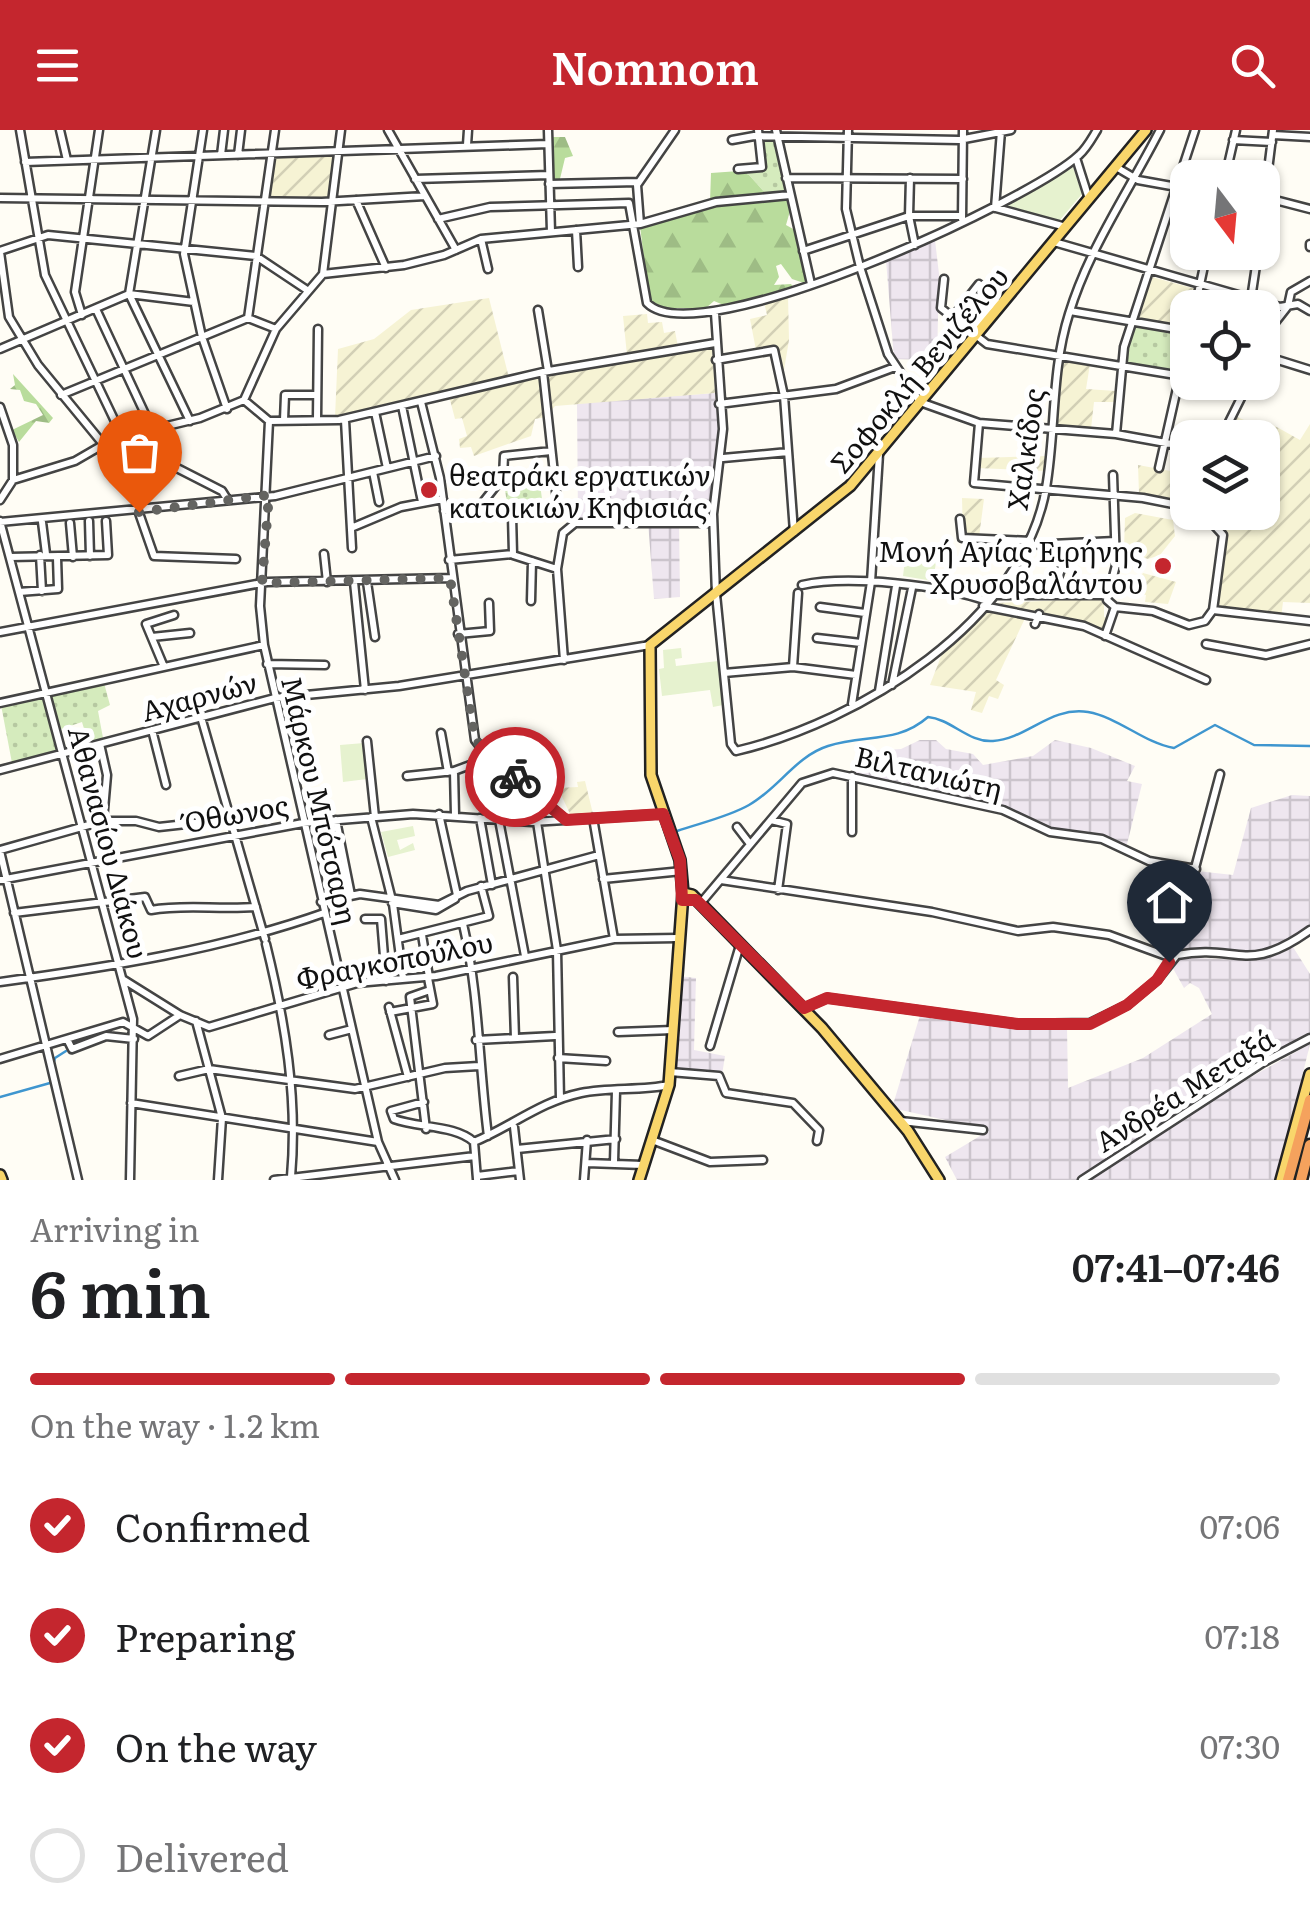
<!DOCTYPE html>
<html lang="en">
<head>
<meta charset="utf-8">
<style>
  body { margin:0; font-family:Literata,serif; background:#f2f2f2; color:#202124; height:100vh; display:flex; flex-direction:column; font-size:38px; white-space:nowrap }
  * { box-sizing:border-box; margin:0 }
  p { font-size:32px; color:#757577 }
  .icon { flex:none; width:55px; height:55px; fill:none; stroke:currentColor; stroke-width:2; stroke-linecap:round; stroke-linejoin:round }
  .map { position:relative; height:1050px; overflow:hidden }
  .panel { display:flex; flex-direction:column; background:#fff; flex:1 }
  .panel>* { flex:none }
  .needle { width:65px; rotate:164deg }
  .controls { position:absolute; left:1170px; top:30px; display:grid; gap:20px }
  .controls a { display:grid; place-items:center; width:110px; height:110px; border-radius:20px; background:#fff; box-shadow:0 2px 8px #0004; font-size:50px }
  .pin { position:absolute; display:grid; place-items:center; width:85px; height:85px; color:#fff; margin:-102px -42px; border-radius:50% 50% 50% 0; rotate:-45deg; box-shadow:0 0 10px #0007 }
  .pin .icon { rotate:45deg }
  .courier { position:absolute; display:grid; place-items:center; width:100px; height:100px; margin:-50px; border:8px solid #c4262e; border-radius:50%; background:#fff; color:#222; box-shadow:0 2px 12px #0007 }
  .overview em { font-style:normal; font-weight:600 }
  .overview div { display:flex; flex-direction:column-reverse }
  .overview { display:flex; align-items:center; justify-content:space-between; height:170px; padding:0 30px }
  h1 { font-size:65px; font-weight:600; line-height:75px }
  .bar { display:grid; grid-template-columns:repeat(4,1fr); gap:15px 10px; align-content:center; height:120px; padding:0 30px }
  .bar i { height:12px; border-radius:8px; background:#e0e0e0 }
  .bar .selected { background:#c4262e }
  .bar p { grid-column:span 4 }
  ol { padding:0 30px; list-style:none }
  li { display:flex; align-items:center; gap:30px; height:110px }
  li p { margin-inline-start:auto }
  li .icon { padding:10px; border-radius:50%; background:#c4262e; color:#fff; stroke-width:4 }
  li:last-child { color:#757577 }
  li i { width:55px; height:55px; border:5px solid #e0e0e0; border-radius:50% }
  header { display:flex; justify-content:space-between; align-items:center; height:130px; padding:0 30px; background:#c4262e; color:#fff; font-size:45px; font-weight:600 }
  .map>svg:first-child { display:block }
</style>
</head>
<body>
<header><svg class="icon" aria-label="menu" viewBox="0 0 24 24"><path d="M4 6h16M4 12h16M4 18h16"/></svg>Nomnom<svg class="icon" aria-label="search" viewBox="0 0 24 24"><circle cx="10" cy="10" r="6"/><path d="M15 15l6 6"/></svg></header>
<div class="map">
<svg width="1310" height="1050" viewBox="0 0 1310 1050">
  <defs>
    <pattern id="industrial-grid" width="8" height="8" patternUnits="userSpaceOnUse" patternTransform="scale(2.5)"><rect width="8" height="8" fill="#eee6ef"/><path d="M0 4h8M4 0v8" fill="none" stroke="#cbc4cc"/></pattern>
    <pattern id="farmland-furrows" width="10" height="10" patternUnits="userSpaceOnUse" patternTransform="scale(2.5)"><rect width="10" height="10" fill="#f6f3d4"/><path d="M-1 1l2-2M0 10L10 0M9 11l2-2" fill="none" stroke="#d2cfb5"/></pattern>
    <pattern id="green-dots" width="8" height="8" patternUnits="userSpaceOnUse" patternTransform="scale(2.5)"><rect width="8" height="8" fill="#d5ebbd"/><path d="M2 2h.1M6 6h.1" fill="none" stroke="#b6c8a1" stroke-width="1.8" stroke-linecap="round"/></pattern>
    <pattern id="forest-firs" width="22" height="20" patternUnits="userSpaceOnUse" patternTransform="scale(2.5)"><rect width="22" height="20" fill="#b9dc9c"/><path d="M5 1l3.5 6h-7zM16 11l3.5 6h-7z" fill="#9ebc85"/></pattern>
  </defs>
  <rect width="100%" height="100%" fill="#fffdf5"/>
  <path fill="url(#industrial-grid)" d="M 935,110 L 939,144 L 937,230 L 894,229 L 886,130 Z
    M 715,263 L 721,324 L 710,390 L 679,392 L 680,467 L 654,469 L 648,392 L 578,390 L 577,273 Z
    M 920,610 L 936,610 L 946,619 L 973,624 L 983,635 L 1033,626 L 1055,610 L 1091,618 L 1135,636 L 1127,651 L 1142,654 L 1126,718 L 1112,709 L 1049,699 L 1000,675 L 854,644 L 867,621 L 901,619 Z
    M 1292,665 L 1310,666 L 1310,798 L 1289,816 L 1237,826 L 1180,819 L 1197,741 L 1233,745 L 1251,678 Z
    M 1293,817 L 1310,844 L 1310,905 L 1078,1050 L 957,1050 L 945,1027 L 980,1006 L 981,998 L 892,978 L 921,882 L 1026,897 L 1067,896 L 1068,958 L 1143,928 L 1212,884 L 1199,858 L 1190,853 L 1184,858 L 1170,833 L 1178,827 L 1239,830 Z
    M 678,846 L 696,848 L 694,920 L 725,926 L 722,945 L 672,941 Z
    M 1310,914 L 1277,1050 L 1087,1050 L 1219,965 Z"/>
  <path fill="url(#farmland-furrows)" d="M 334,24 L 328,67 L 269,67 L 275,28 Z
    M 1152,147 L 1196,159 L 1191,177 L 1188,178 L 1186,198 L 1138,188 Z
    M 788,165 L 789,210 L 784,240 L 778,240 L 777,220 L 756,220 L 750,189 L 767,185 L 764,172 Z
    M 489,168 L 509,248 L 712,215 L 715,263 L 555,276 L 546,287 L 535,289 L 531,306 L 474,326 L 471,317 L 460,318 L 459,309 L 467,306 L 462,288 L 455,289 L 448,262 L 335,287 L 338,219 L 374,209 L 411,180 Z
    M 647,184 L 648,193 L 662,192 L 664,203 L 675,201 L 678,217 L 627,225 L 623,186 Z
    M 1062,229 L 1090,234 L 1086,259 L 1116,261 L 1115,272 L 1094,272 L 1091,299 L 1055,296 Z
    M 1237,287 L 1263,298 L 1266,291 L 1300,310 L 1310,294 L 1310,473 L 1283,472 L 1281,488 L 1216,478 L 1225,404 L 1204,383 L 1262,382 L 1262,308 L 1228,307 Z
    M 1046,326 L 1045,341 L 977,338 L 978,328 Z
    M 1138,335 L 1187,344 L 1187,374 L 1139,364 Z
    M 962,368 L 984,369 L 979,407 L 963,406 Z
    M 1135,383 L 1173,390 L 1175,406 L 1160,425 L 1148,429 L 1131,423 L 1129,427 L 1124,420 L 1125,388 Z
    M 1143,443 L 1176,452 L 1168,474 L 1145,472 L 1146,465 L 1129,462 Z
    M 1104,468 L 1104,487 L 1110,489 L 1100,501 L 998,473 Z
    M 984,479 L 1027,484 L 996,550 L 1004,555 L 998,569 L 989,566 L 982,583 L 971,580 L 976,562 L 930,555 L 943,521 Z
    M 585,651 L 593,684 L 570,684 L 558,658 L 578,657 L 577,652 Z"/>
  <path fill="url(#green-dots)" d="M 761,8 L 774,9 L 785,62 L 766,64 L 749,45 L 739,41 L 765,39 Z
    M 1201,160 L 1271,178 L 1263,185 L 1262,178 L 1197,178 Z
    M 1135,191 L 1187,203 L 1179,244 L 1123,235 Z
    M 540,354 L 542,369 L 521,372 L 522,380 L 508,382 L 505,359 Z
    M 104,553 L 110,575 L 98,581 L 103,608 L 88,612 L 82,592 L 61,599 L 66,619 L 12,633 L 1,575 Z"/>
  <path fill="url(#forest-firs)" d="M 550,7 L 565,7 L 573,26 L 565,28 L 559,53 L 551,45 Z
    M 739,41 L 749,45 L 766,64 L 710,72 L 711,43 Z
    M 787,67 L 790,81 L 786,95 L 795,100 L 807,154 L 792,149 L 781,134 L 776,136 L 779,147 L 774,155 L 791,154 L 794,158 L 726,176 L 714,171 L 706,178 L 661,178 L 649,170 L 640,96 L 720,73 Z
    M 13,244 L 53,288 L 49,293 L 36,291 L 19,312 L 12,300 L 43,285 L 36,274 L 24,271 L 20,260 L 10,259 L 15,255 Z"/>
  <path fill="#e6f2cf" d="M 1072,34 L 1082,64 L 1059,91 L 1004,79 L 1003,76 Z
    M 906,422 L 937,426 L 933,451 L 903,446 Z
    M 681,518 L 682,528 L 675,529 L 676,536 L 718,531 L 723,575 L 713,577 L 710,560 L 662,566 L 659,539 L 664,538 L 663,520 Z
    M 364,613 L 367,649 L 343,652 L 340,615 Z
    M 413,696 L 415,706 L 397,710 L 400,720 L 413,713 L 415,720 L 388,727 L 381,702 Z"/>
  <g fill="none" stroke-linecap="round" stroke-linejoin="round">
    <path stroke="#3f96cf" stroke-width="2.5" d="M 677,701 C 700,693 728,687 749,675 C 778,659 796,626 828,616 C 865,604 897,614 928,587 C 951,589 969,613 993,611 C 1027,609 1050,576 1088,582 C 1118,587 1144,613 1174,618 L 1215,595 L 1254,615 L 1310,616
      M 53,935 L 55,928 L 66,921
      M 0,967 L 50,953 L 52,948"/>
    <g stroke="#444" stroke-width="11">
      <path id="minor" d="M 20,0 L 45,145 L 122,306 L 139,383 L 154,426 L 236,429
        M 60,0 L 67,30
        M 156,0 L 129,164 L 190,291
        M 203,0 L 184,124 L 202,207 L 227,279
        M 388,0 L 456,120
        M 548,0 L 551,102
        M 776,0 L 811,154
        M 848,0 L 846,79 L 860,137 L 888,224 L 920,272 L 979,293 L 1116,304 L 1188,317
        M 1273,5 L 1310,7
        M 732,10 L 754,6 L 959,10 L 1011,0
        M 1233,10 L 1272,12
        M 467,15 L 468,0
        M 221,25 L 224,0
        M 238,25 L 241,0
        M 1076,28 L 1089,69
        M 25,32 L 548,14
        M 1116,37 L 1138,50 L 1188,59
        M 1227,38 L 1251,40
        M 738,39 L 762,37 L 758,0
        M 786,48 L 963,49
        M 910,48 L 909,86 L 915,115
        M 1225,48 L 1236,0
        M 415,49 L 549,45
        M 549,54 L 638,52
        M 1264,67 L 1310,79
        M 0,68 L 322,72 L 425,66
        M 356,70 L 386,138
        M 995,78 L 1001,1
        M 996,78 L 1066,97
        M 1262,88 L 1273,0
        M 438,89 L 490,77 L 629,73 L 647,173 C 697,225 1030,71 1079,25 C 1087,18 1092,8 1097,0
        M 962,89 L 963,0
        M 640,94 L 637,55 L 675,0
        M 576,100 L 578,137
        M 481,109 L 488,139
        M 1054,112 L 1280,177 L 1298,174 L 1310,181
        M 1310,117 L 1310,114
        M 0,121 L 48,105 L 256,126 L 307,160
        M 803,121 L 909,86 L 962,86
        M 0,122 L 9,187 L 38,235 L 103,314
        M 323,144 L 404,135 L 444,125 L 481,109 L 640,94 L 716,72 L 790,65
        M 944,149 L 941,178 L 987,214 L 1188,247
        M 1251,169 L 1258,122
        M 1195,178 L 1207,122
        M 96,179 L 152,299
        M 538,180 L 548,241
        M 1070,181 L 1188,201
        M 715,183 L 723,299 L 713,384 L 716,464 L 731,614 L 736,621 C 859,592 1023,492 1046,358 C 1056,300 1051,241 1069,184 C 1089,118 1129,61 1160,0
        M 82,185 L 75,162 L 99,0
        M 953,187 L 979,154
        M 248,188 L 275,0
        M 972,201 L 997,172
        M 1262,209 L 1288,176 L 1291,162 L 1310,151
        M 0,219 L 129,164 L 194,172
        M 1262,225 L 1310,240
        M 716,230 L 774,220 L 784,266 L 794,402
        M 1217,252 L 1231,256
        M 61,265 L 248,188 L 276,199
        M 244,270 L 269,291 L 339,290 L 543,242 L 715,213
        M 421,272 L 440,348 L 475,610 L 489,628 L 565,689
        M 719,274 L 836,259 L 895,237
        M 402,276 L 422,372
        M 0,277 L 13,315 L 13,350
        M 375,282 L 387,338
        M 317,289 L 318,199
        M 284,290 L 285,265 L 317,265
        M 345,290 L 352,418
        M 269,291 L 260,476 L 264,515 L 378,1012 L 395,1050
        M 979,293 L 974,353 L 1143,368 L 1188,377
        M 1116,304 L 1124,217 L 1195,0
        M 1221,308 L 1249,252
        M 126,323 L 173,336 L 222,361 L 227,369
        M 723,328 L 788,322
        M 1159,338 L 1188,210
        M 373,342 L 379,372
        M 1113,345 L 1116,435 L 1107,470 L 1115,477 L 1153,481 L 1189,495 L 1205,491 L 1213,480 L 1223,405 L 1202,382
        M 0,370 L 13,350 L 75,331 L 113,309 L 200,288 L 244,270 L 276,199 L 323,144 L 341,0
        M 444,381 L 480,376 L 503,347 L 504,326 L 551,321
        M 960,389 L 962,408 L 1031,411
        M 0,391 L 133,889 L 130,1050
        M 89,391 L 90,426
        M 0,392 L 275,366 L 436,326
        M 42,392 L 46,424
        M 70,393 L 73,427
        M 351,398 L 401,377 L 443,369
        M 1030,415 L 1115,411
        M 324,424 L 327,452
        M 40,425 L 42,461
        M 513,425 L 557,439 L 563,403 L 575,393 L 713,393
        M 10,427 L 108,425 L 106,391
        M 449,430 L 513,424 L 512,386 L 558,380 L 543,242
        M 557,439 L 564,530
        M 354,452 L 365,560
        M 367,452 L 375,507
        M 802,455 C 848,445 942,455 987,471
        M 19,462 L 58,459 L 57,428
        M 994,465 L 1108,465
        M 1052,465 L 1070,414
        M 531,471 L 532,431
        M 983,476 L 1084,496 L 1206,550
        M 820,477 L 865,483
        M 1213,480 L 1310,491
        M 1035,494 L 1039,484
        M 0,502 L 267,452 L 451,448
        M 458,504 L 490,501 L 489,473
        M 1105,506 L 1115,477
        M 152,507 L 190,503
        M 817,508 L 861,513
        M 1206,514 L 1266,525 L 1310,514
        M 267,534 L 325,535
        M 164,537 L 146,494 L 174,485
        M 793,537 L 798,463
        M 724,543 L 793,537 L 856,545
        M 892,555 L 912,458
        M 879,561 L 896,456
        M 0,573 L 264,515
        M 852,574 L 871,452 L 879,324
        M 201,587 L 265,809
        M 152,600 L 166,655
        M 441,603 L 448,642
        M 367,611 L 375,687
        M 100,614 L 107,645 L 103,691
        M 0,640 L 275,568 L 399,556 L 650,515
        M 454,641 L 455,685
        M 407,646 L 454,641 L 489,628
        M 439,684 L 457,765
        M 371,687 L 393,774 L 403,849
        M 480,688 L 492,755
        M 593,688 L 614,809
        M 336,690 L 351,765
        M 499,690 L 525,826
        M 771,690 L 787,694 L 778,760
        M 537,692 L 557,820 L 560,969
        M 737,697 L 750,714
        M 852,702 L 852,646
        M 0,720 L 103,691 L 136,691 L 159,697 L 231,689
        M 0,721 L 78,1050
        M 603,749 L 682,741
        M 0,750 L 303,693 L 413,684 L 532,692 L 663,684
        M 721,750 L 932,782 L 1018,801 L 1053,797 L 1109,805 L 1172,828
        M 321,772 L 360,764 L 439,775 L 467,761 L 599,725
        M 392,773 L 436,780 L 455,769
        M 700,774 L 802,653 L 833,643 L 1003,680 L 1050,702 L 1102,709 L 1149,731 L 1196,739
        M 14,783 L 145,767 L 151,780 C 185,774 218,780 256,777
        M 365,789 L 381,789 L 386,851
        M 463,794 C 479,863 479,936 488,1006
        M 422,805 L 429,847
        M 398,809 L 489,786 L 481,756
        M 266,814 C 285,891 298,967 291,1047
        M 1177,825 L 1178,802 L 1220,644
        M 513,847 L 515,908
        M 124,850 L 180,885 L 209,897 L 357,853 L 436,846 L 614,809 L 678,808
        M 0,852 C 109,837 219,820 324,783
        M 389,877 L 408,947
        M 804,878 L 827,868 L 1018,894 L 1090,893 L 1127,875 L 1157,850 L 1177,825 C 1238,813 1246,846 1310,800
        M 390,882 L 433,874 L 428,848
        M 196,891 L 222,988 L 218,1050
        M 618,902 L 673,900
        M 329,905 L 352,899
        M 67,909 L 72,919 L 106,906 L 134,909
        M 476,910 L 555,906
        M 710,916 L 740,815
        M 558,928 L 606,931
        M 0,929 L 123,892 L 148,906 L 180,885
        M 670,942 L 719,946 L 726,963 L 793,973 L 819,1000 L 817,1011
        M 179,946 L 209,939 L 355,959 L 445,938 L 479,936
        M 424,972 L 391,981 L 394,989 C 418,998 456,995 474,1012
        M 131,973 L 378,1012
        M 901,991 L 983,1000
        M 514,997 L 520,1050
        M 426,999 L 410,867 L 430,860
        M 652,1010 L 710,1032 L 763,1030
        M 474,1012 C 510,997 542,971 581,963 C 610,957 640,961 669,955
        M 474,1012 L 477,1049
        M 517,1019 L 616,1009
        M 614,1032 L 616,961
        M 587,1033 L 643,1035
        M 477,1046 L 519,1041
        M 274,1050 L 475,1026
        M 584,1050 L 587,1010
        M 1082,1050 L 1264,932 L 1310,908"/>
    </g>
    <g stroke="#222" stroke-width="14">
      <path id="major" d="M 683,763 L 692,765 L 822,898 L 908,1001 L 939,1050
        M 0,1045 L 2,1050
        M 639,1050 L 669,955 L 683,763 L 680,730 L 651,645 L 650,515 L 850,356 L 1146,0
        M 1281,1050 L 1310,944"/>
    </g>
    <g stroke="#222" stroke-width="15">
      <path id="highway" d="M 1288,1050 L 1310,970
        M 1301,1050 L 1310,1015"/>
    </g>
    <use href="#minor" stroke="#fff" stroke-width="6"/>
    <use href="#major" stroke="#f9d66b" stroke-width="9"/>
    <use href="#highway" stroke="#f5a25d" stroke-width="10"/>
  </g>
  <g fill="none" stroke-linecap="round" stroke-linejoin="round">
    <path stroke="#646461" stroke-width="10" stroke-dasharray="0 18" d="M 139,382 L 269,365 L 262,453 L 450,448 L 475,610 L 515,647"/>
    <path stroke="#c4262e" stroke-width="12" d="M 515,647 L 566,690 L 663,684 L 680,730 L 682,770 L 696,770 L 804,878 L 827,868 L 1018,894 L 1090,894 L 1127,875 L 1157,850 L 1169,832"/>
  </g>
  <g fill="#c4262e" stroke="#fff" stroke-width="4">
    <circle cx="429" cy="360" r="10"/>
    <circle cx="1163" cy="436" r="10"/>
  </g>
  <g text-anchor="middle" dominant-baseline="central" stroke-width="10" stroke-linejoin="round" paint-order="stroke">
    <g font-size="28" fill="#111" stroke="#fff">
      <text transform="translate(918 239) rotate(-50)">Σοφοκλή Βενιζέλου</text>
      <text transform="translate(1024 319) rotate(-82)">Χαλκίδος</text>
      <text transform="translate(199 565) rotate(-15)">Αχαρνών</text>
      <text transform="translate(929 641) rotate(13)">Βιλτανιώτη</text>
      <text transform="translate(321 670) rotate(77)">Μάρκου Μπότσαρη</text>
      <text transform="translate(236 682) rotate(-10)">Όθωνος</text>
      <text transform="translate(110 712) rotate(75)">Αθανασίου Διάκου</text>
      <text transform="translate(394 829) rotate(-11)">Φραγκοπούλου</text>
      <text transform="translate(1184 959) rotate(-32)">Ανδρέα Μεταξά</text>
    </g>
    <g font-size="28" fill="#111" stroke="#fff" text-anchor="start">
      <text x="449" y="344">θεατράκι εργατικών<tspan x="449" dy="32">κατοικιών Κηφισιάς</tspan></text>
      <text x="1143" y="420" text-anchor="end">Μονή Αγίας Ειρήνης<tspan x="1143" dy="32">Χρυσοβαλάντου</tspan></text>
    </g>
  </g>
</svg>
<div class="controls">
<a><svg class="needle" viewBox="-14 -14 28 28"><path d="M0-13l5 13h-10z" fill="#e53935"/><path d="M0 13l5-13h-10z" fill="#757577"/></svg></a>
<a><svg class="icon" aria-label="locate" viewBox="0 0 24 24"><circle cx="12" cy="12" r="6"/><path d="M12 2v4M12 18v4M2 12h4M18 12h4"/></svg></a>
<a><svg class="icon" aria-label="layers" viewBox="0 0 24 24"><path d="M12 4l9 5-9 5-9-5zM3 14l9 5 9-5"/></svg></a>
</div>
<div class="pin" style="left:139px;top:382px;background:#ea580c"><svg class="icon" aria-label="bag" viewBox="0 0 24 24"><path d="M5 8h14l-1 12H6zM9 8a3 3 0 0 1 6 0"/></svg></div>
<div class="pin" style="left:1169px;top:832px;background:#1f2937"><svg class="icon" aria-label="home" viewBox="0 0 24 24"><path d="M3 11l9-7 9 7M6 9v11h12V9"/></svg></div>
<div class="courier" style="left:515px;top:647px"><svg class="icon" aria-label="bike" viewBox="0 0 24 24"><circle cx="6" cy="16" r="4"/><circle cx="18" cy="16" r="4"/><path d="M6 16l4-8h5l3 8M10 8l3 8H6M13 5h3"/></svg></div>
</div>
<section class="panel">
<div class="overview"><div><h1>6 min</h1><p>Arriving in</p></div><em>07:41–07:46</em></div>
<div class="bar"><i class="selected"></i><i class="selected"></i><i class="selected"></i><i></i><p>On the way · 1.2 km</p></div>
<ol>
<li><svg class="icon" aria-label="check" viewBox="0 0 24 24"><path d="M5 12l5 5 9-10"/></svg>Confirmed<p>07:06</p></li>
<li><svg class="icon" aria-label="check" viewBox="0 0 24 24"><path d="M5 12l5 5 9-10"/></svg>Preparing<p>07:18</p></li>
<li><svg class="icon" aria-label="check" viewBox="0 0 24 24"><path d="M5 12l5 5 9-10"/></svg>On the way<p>07:30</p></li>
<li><i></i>Delivered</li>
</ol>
</section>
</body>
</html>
